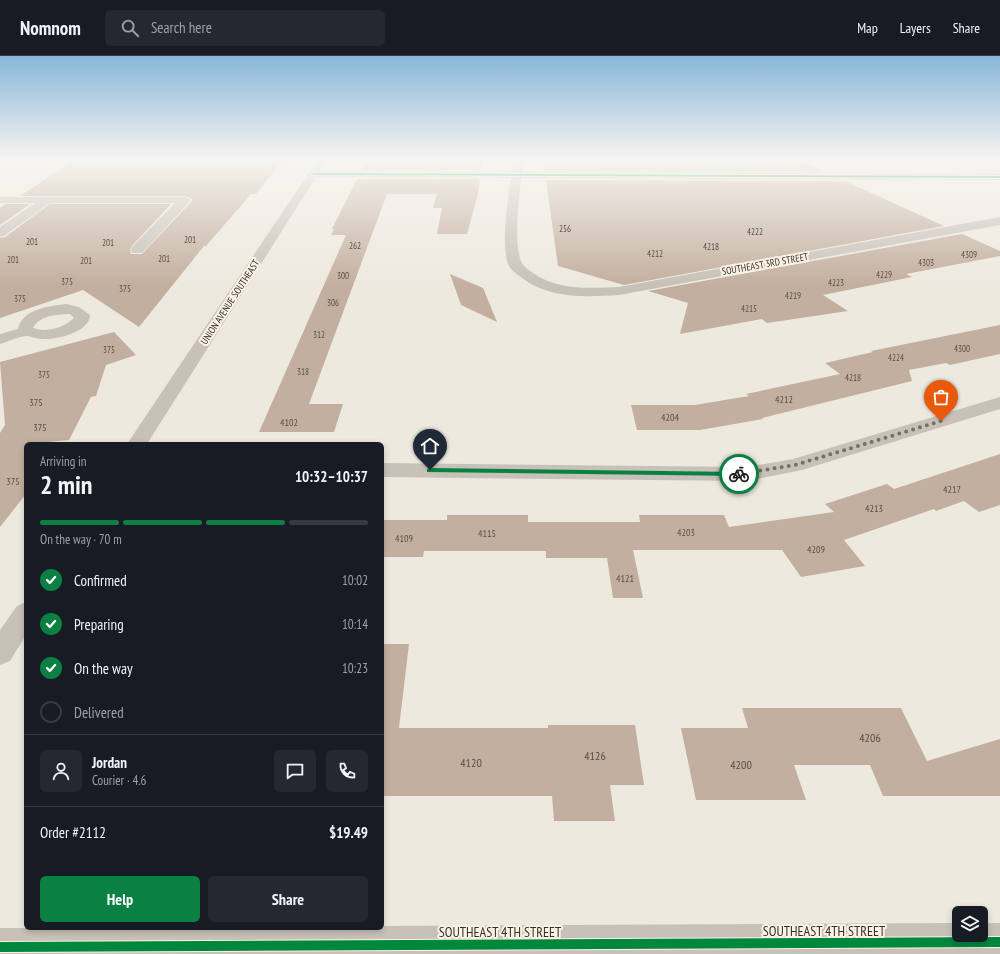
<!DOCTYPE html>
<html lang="en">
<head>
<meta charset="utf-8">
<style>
  body { margin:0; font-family:"PT Sans Narrow",sans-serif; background:#242831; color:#f1f3f6; height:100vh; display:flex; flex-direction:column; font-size:15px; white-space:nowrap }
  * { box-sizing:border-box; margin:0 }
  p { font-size:13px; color:#9ea1a6 }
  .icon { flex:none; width:22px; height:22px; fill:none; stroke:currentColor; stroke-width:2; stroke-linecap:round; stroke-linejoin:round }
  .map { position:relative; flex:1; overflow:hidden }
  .side { position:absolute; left:24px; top:386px; width:360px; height:488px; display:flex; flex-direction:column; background:#171b24; border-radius:6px; box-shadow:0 2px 6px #0003 }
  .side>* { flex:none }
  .fabs { position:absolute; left:952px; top:850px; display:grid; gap:8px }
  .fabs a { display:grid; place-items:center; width:36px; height:36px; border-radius:6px; background:#171b24; box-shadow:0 2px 6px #0003; font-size:20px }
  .pin { position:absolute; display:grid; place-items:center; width:34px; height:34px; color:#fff; margin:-41px -17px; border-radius:50% 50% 50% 0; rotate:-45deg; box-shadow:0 0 4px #0007 }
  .pin .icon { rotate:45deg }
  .courier { position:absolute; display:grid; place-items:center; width:40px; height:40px; margin:-20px; border:3px solid #0b8043; border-radius:50%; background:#fff; color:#222; box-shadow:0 1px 5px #0007 }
  .overview em { font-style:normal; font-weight:600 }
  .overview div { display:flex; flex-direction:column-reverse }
  .overview { display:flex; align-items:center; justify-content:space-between; height:68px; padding:0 16px }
  h1 { font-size:26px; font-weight:600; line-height:30px }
  .bar { display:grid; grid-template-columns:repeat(4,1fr); gap:6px 4px; align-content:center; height:48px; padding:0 16px }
  .bar i { height:5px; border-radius:3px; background:#363941 }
  .bar .active { background:#0b8043 }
  .bar p { grid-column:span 4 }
  .line { display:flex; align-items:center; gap:10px; padding:0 16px; border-top:1px solid #363941 }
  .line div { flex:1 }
  .round { display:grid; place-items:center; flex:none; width:42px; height:42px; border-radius:6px; background:#242831 }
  ol { padding:0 16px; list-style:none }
  li { display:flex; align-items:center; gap:12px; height:44px }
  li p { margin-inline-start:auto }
  li .icon { padding:4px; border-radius:50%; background:#0b8043; color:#fff; stroke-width:4 }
  li:last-child { color:#9ea1a6 }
  li i { width:22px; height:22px; border:2px solid #363941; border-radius:50% }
  .cta { display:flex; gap:8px; margin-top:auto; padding:8px 16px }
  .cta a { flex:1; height:46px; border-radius:6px; background:#0b8043; color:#fff; font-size:16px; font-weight:600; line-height:46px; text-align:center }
  .cta a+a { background:#242831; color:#f1f3f6 }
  header { display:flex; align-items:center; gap:24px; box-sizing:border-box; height:56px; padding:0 20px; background:#171b24; border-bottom:1px solid #363941 }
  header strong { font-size:19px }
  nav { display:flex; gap:22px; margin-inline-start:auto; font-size:14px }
  .search { width:280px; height:36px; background:#242831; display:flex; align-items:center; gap:10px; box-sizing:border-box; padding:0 14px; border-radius:6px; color:#9ea1a6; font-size:15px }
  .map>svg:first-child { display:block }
</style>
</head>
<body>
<header>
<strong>Nomnom</strong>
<div class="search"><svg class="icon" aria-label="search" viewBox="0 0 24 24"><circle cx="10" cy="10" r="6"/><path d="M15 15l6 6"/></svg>Search here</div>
<nav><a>Map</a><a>Layers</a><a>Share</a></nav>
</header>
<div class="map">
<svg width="1000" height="898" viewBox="0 0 1000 898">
  <rect width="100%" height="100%" fill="#eee9df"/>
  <path fill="#c3af9f" d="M 76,103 L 284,103 L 256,138 L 251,138 L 206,190 L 204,190 L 139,271 L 83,234 L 0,262 L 0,182 L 5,181 L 50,148 L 171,148 L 131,191 L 130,194 L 131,198 L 142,198 L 192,145 L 192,143 L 185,140 L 20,140 Z
    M 367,103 L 482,103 L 481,114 L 362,114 Z
    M 543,103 L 797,103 L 824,116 L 545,115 Z
    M 357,123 L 480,123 L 478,138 L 467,178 L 437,178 L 442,152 L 433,152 L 437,138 L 387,138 L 309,348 L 343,348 L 334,376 L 259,376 L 346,179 L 331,179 L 334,173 L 332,173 Z
    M 546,124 L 845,125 L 944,170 L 624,229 L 558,210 Z
    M 6,148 L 30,148 L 0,169 L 0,152 Z
    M 962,178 L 1000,195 L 1000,200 L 906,218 L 912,221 L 823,239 L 848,255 L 767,267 L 762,263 L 680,278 L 688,247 L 648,235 Z
    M 450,218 L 483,232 L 497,266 L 461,249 Z
    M 1000,269 L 1000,298 L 950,309 L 946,307 L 909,314 L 912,325 L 762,362 L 763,363 L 700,374 L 637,374 L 631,349 L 695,349 L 749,340 L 746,338 L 840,318 L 825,307 L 873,296 L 871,295 Z
    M 114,276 L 136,299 L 106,309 L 96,340 L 91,341 L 69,384 L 26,388 L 26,438 L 0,471 L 0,377 L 5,369 L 0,306 Z
    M 1000,398 L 1000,449 L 979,456 L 964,445 L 936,455 L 934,453 L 844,484 L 865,510 L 801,521 L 782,494 L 633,494 L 643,542 L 613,542 L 607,502 L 546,502 L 546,495 L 424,495 L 423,501 L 382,501 L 382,464 L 447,464 L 447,459 L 528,459 L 528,466 L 640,466 L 639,459 L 724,459 L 729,471 L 834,456 L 825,448 L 887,428 L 894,433 Z
    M 382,588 L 409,588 L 399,672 L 548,672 L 548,669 L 635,669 L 644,729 L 610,729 L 615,765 L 554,765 L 552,740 L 382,740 Z
    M 742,652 L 901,652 L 927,705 L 1000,683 L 1000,740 L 883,740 L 870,709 L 794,709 L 806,744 L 696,744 L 681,672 L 748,672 Z"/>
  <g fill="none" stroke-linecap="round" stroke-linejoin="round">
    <path fill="#c7c1b8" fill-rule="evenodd" d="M 322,103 L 326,106 L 320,115 L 512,116 L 513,103 L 523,103 L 522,116 L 1000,118 L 1000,124 L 521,122 C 519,141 513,191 522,207 C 524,211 529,214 533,217 C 558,235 590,232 619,231 L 1000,161 L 1000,169 L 619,239 C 586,241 550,243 522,222 C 518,219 512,215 509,210 C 500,190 508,144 511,122 L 316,121 L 147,388 L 127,388 L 308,118 L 318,104 Z
      M 0,141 L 185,141 L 191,144 L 142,197 L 132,197 L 131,194 L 132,191 L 175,147 L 50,147 L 4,180 L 0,181 L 0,171 L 35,147 L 0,147 Z
      M 66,248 L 79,251 L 90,259 C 90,276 56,284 43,283 C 38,283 33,281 27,280 C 19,280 8,286 0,288 L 0,278 L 18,273 C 22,253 49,250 66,248 ZM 66,258 L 70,258 L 74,262 C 63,272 47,277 33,272 C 39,260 54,259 66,258 Z
      M 1000,341 L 1000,353 L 802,414 L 747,425 L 382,421 L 382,407 L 747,411 L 793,403 Z
      M 26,546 L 26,579 L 10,605 L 0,609 L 0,574 L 17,550 Z
      M 959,867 L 959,879 L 981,879 L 981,867 L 1000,867 L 1000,898 L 0,898 L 0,872 L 382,872 L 382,870 Z"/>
    <g stroke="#fbf4e6" stroke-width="2">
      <path id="cycleway" d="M 313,117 L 1000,120 L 1000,122 L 312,119 Z
        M 1000,881 L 1000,891 L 0,896 L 0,886 Z"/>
    </g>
    <use href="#cycleway" fill="#00873e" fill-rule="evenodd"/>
  </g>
  <linearGradient id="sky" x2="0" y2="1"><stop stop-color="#88b7d8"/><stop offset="0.45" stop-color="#f7f5f1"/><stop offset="1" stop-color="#f7f5f1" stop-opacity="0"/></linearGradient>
  <rect width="1000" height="229" fill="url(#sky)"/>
  <path fill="#0b8043" d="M 430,412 L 739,416 L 742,418 L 739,420 L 427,416 L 427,413 Z"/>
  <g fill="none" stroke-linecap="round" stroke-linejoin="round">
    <path stroke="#786f67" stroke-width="4" stroke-dasharray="0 7.2" d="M 739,418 L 795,409 L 941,365"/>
  </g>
  <g text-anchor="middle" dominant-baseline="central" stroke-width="4" stroke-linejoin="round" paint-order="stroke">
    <g font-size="9" fill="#5b4e44">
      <text x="565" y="172">256</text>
      <text x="755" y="175">4222</text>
      <text x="190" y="183">201</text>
      <text x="32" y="185">201</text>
      <text x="108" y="186">201</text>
      <text x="355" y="189">262</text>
      <text x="711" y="190">4218</text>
      <text x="655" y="197">4212</text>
      <text x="969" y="198">4309</text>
      <text x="164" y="202">201</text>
      <text x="13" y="203">201</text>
      <text x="86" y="204">201</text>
      <text x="926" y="206">4303</text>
      <text x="884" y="218">4229</text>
      <text x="343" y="219">300</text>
      <text x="67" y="225">375</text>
      <text x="836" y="226">4223</text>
      <text x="125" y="232">375</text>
      <text x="793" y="239">4219</text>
      <text x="20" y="242">375</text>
      <text x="333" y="246">306</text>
      <text x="749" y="252">4215</text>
      <text x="319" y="278">312</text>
      <text x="962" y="292">4300</text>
      <text x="109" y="293">375</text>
      <text x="896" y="301">4224</text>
      <text x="303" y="315">318</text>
      <text x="44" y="318">375</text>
      <text x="853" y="321">4218</text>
    </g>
    <g font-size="10" fill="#382e26" stroke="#fbf4e6">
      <text transform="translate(765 208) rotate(-10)">SOUTHEAST 3RD STREET</text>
      <text transform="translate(230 246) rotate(-57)">UNION AVENUE SOUTHEAST</text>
    </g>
    <g font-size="10" fill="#5b4e44">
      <text x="784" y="343">4212</text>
      <text x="36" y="346">375</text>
      <text x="670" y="361">4204</text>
      <text x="289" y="366">4102</text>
      <text x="40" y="371">375</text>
      <text x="13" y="425">375</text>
      <text x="952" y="433">4217</text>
      <text x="874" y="452">4213</text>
      <text x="686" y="476">4203</text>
      <text x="487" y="477">4115</text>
      <text x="404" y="482">4109</text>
      <text x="816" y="493">4209</text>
      <text x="625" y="522">4121</text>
    </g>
    <g font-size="12" fill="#5b4e44">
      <text x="870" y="681">4206</text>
      <text x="595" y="699">4126</text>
      <text x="471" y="706">4120</text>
      <text x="741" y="708">4200</text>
    </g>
    <g font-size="14" fill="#382e26" stroke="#fbf4e6">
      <text x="824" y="875">SOUTHEAST 4TH STREET</text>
      <text x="500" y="876">SOUTHEAST 4TH STREET</text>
    </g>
  </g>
</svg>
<div class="fabs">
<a><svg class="icon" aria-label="layers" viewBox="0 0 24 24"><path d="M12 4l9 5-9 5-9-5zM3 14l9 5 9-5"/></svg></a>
</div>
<div class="pin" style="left:941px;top:365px;background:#ea580c"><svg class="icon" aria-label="bag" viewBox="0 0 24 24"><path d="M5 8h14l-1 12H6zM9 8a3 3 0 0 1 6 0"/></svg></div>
<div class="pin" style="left:430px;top:414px;background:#1f2937"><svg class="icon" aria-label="home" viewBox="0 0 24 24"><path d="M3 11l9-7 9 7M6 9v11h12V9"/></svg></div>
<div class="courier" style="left:739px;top:418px"><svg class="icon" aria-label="bike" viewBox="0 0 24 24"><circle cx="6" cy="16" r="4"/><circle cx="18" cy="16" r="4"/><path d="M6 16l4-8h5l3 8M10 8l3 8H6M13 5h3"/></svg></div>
<section class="side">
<div class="overview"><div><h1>2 min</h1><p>Arriving in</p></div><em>10:32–10:37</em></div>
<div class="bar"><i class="active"></i><i class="active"></i><i class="active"></i><i></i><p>On the way · 70 m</p></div>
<ol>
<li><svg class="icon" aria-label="check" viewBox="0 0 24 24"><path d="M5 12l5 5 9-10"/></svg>Confirmed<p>10:02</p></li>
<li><svg class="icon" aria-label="check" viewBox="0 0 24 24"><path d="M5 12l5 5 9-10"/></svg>Preparing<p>10:14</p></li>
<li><svg class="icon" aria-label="check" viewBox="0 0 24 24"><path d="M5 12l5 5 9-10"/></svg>On the way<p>10:23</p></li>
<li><i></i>Delivered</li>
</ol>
<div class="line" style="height:72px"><a class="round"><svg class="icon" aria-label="person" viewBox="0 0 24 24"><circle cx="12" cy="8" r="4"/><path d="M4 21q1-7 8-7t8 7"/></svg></a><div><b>Jordan</b><p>Courier · 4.6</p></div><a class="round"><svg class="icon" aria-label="chat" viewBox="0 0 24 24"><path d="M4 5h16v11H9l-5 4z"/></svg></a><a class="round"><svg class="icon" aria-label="phone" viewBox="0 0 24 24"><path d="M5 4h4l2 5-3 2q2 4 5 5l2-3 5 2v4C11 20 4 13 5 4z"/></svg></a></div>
<div class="line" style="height:52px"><div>Order #2112</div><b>$19.49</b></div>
<div class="cta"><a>Help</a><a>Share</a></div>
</section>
</div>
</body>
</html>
